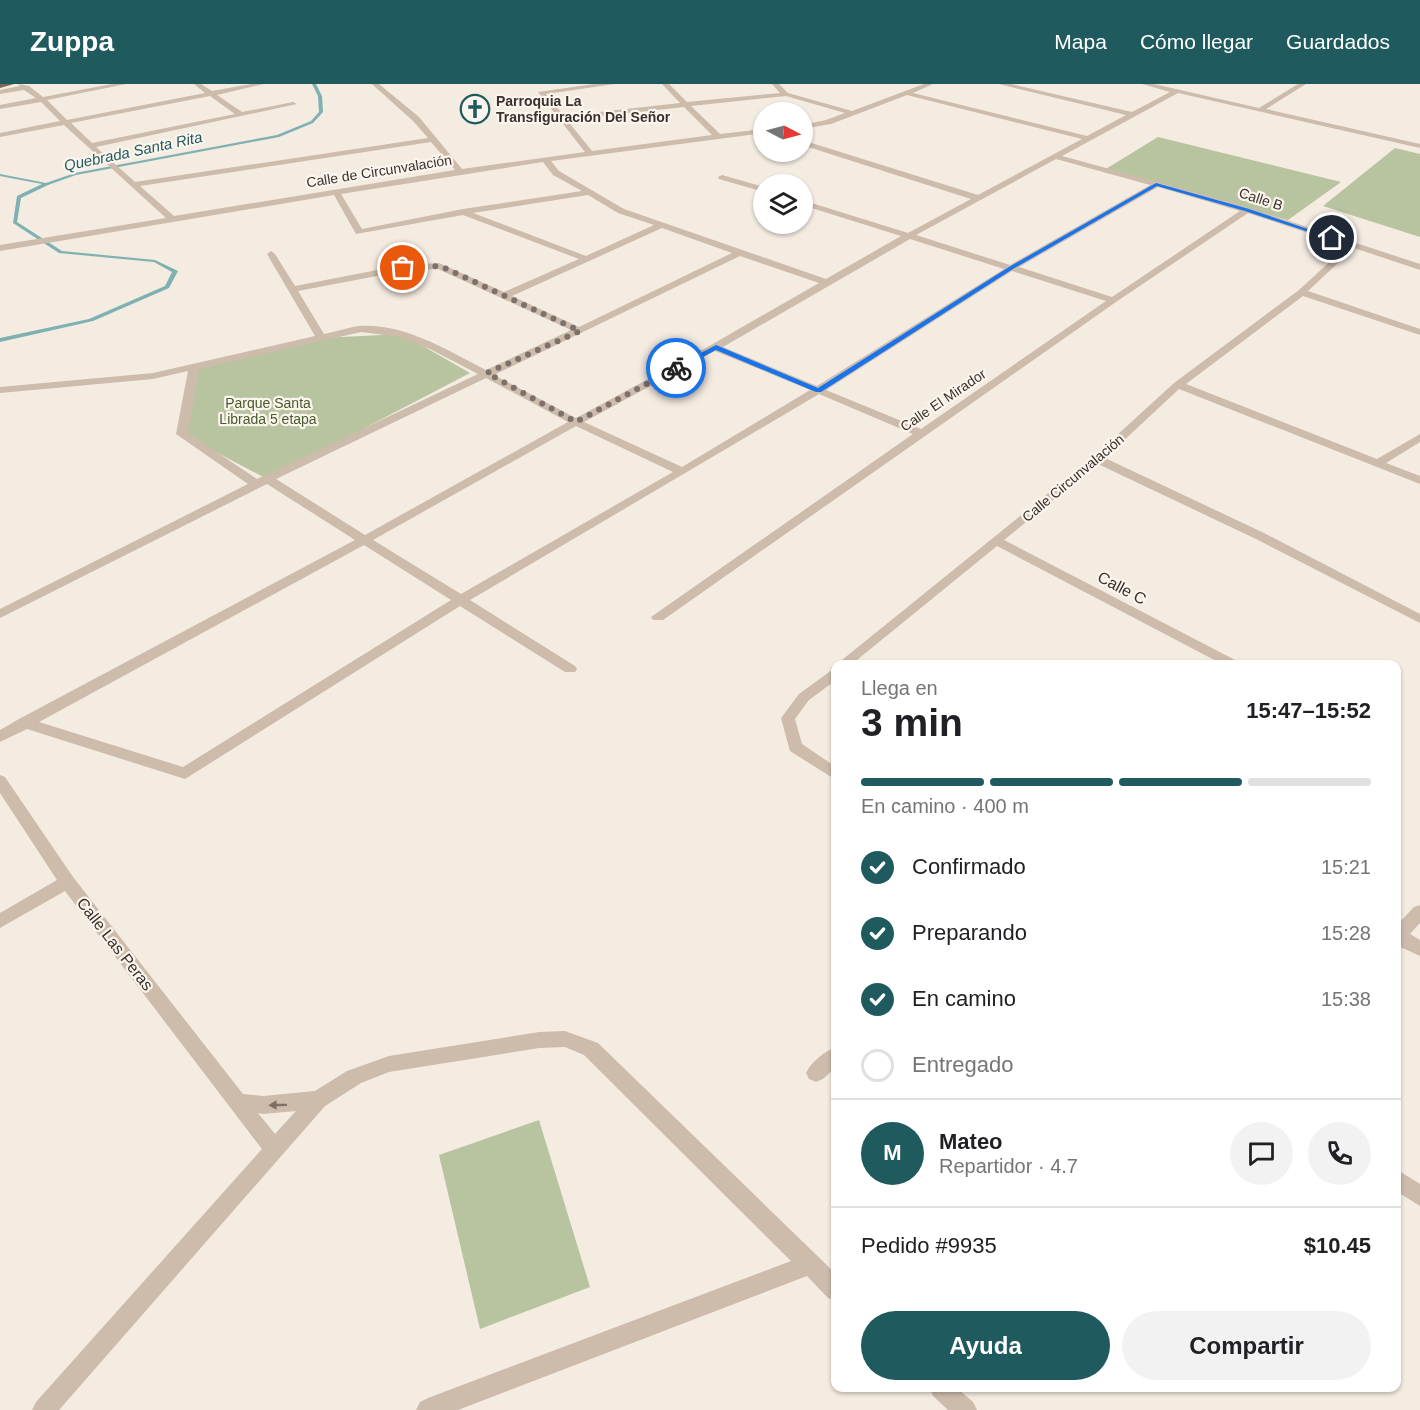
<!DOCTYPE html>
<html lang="es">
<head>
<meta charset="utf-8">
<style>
  body { margin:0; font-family:Arial,sans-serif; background:#f2f2f2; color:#202124; height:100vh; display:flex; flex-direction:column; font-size:22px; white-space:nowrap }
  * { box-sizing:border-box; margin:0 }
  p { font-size:20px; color:#757577 }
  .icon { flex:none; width:33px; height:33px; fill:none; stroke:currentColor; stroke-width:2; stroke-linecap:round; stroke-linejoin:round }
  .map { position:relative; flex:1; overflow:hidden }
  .drawer { position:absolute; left:831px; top:576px; width:570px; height:732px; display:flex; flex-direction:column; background:#fff; border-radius:12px; box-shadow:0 2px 4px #0004 }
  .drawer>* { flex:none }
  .needle { width:39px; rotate:96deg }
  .fabs { position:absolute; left:753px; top:18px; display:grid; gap:12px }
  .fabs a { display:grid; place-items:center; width:60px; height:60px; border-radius:50%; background:#fff; box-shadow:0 2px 4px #0004; font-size:30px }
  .pin { position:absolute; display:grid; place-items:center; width:51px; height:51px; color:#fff; margin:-26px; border:3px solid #fff; border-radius:50%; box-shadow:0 2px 6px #0007 }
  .courier { position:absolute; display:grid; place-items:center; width:60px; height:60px; margin:-30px; border:4px solid #1a73e8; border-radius:50%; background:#fff; color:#222; box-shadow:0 2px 8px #0007 }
  .headline em { font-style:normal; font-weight:800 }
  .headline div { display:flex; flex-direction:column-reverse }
  .headline { display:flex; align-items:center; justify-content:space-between; height:102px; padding:0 30px }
  h1 { font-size:39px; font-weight:800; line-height:45px }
  .bar { display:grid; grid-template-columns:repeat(4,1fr); gap:9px 6px; align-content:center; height:72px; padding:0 30px }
  .bar i { height:8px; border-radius:4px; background:#e0e0e0 }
  .bar .current { background:#1f5a5e }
  .bar p { grid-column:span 4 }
  .line { display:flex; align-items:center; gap:15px; padding:0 30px; border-top:2px solid #e0e0e0 }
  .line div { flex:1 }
  .round { display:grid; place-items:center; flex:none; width:63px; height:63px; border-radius:32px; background:#f2f2f2 }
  ol { padding:0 30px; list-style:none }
  li { display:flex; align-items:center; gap:18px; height:66px }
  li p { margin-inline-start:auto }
  li .icon { padding:6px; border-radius:50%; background:#1f5a5e; color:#fff; stroke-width:4 }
  li:last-child { color:#757577 }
  li i { width:33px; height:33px; border:3px solid #e0e0e0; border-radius:50% }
  .cta { display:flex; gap:12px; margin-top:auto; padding:12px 30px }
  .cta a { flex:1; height:69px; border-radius:36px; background:#1f5a5e; color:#fff; font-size:24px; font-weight:800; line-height:69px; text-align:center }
  .cta a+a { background:#f2f2f2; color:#202124 }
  header { display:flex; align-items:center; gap:36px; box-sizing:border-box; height:84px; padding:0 30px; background:#1f5a5e; color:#fff }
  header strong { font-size:28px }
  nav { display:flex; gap:33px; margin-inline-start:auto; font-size:21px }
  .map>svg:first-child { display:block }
</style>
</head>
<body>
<header>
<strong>Zuppa</strong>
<nav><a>Mapa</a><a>Cómo llegar</a><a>Guardados</a></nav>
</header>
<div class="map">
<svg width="1420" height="1326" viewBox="0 0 1420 1326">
  <rect width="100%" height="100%" fill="#f4ebe1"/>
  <path fill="#b8c4a0" d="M 1158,53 L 1341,98 L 1288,136 L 1104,86 Z
    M 1395,64 L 1420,70 L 1420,153 L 1323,122 Z
    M 402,250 L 470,289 L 267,395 L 182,350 L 194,283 L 321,254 Z
    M 539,1036 L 590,1203 L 480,1245 L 439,1071 Z"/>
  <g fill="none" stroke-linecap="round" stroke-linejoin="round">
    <path fill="#7fb0b2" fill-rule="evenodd" d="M 312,0 L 316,0 L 322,12 L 323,28 L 313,39 L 279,53 L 76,91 L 48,101 L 21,114 L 17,138 L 62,167 L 155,176 L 178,187 L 169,204 L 93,237 L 0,258 L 0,254 L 89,235 L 165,202 L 172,188 L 154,178 L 59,169 L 13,139 L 17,112 L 42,100 L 0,92 L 0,90 L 46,99 L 75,89 L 277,51 L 311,37 L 319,28 L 318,12 Z"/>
    <path fill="#cdbbac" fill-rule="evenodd" d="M 18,0 L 29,2 L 43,13 L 112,0 L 126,0 L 47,16 L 67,36 L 205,9 L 194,0 L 201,0 L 212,7 L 251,0 L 264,0 L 217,11 L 242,28 L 293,18 L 297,20 L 96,63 L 135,98 L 428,54 L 413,37 L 372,0 L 379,0 L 419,33 L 462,85 L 585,68 L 538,8 L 594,0 L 615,0 L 546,10 L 564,32 L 680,19 L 662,0 L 669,0 L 687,18 L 780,9 L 772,0 L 779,0 L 788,9 L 852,27 L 924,0 L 933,0 L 913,9 L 1087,52 L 1126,31 L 999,0 L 1011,0 L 1132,28 L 1170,8 L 1142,0 L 1154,0 L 1259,24 L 1298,0 L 1306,0 L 1266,25 L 1420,60 L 1420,64 L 1178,9 L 1062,72 L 1231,118 L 1420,180 L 1420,186 L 1354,164 L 1308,207 L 1420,245 L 1420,251 L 1303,212 L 1186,300 L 1377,375 L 1420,350 L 1420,358 L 1386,379 L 1420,392 L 1420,400 L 1179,305 L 1105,374 L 1264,449 L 1420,530 L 1420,539 L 1256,455 L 1098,380 L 1004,456 L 1237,577 L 1239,580 L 1222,580 L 997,462 L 852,580 L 837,580 L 1093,373 L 1174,299 L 1299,206 L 1347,162 L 1248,129 L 1116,218 L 663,536 L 653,536 L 651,533 L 913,350 L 819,310 L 470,516 L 575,582 L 577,585 L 575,588 L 565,588 L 460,522 L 185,695 L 27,645 L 0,658 L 0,646 L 19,635 L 355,456 L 267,400 L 0,534 L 0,525 L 248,400 L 176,350 L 188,287 L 153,295 L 0,309 L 0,303 L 153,289 L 315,252 L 267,170 L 271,167 L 275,170 L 295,202 L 403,181 L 439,179 L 504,208 L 579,175 L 463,131 L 356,150 L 334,111 L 0,167 L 0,161 L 166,134 L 64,41 L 0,53 L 0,49 L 60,37 L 41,18 L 0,25 L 0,21 L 36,14 L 24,6 L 0,10 L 0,6 L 20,2 ZM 907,11 L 1082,55 L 978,111 L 802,56 L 802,61 L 971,115 L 908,149 L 802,116 L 802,121 L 901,152 L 826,195 L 624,125 L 559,87 L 551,77 L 764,49 L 764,45 L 720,50 L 691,22 L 786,12 L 845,29 L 826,36 L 802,41 L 802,45 L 831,40 ZM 210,12 L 235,30 L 92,59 L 71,39 ZM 684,23 L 712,51 L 592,67 L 567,36 ZM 431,58 L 455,86 L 174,132 L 140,102 ZM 1056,75 L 1150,101 L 1010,181 L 916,151 ZM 543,78 L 553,91 L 582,107 L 463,125 L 362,145 L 341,110 ZM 1158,103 L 1240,127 L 1112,213 L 1019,183 ZM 588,111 L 618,129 L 654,141 L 586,172 L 473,129 ZM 662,144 L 732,169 L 579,243 L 512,212 ZM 910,155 L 1004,185 L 817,302 L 723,263 ZM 740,172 L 819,199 L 711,261 L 576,334 L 494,291 ZM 438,185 L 571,246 L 486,286 C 449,267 404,239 360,242 C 348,243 336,248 324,250 L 298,207 L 403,187 ZM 1012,187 L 1106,217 L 921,345 L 826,306 ZM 361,248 L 400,253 L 430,265 L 478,290 L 257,395 L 188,349 L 199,285 ZM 715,267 L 810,306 L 682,383 L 584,338 ZM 486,294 L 568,338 L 365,451 L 276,395 ZM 576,342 L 673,388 L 461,510 L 373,456 ZM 364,461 L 451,516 L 183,683 L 39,638 Z
      M 722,91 L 764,103 L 764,108 L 719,95 L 718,93 Z
      M 836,583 L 836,596 L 809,616 L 795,635 L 802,660 L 836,683 L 836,696 L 790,667 L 781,634 L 799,610 Z
      M 0,691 L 5,693 L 73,793 L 243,1010 L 263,1012 L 315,1007 L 347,987 L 389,972 L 539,948 L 565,947 L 598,959 L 836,1190 L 836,1217 L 828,1214 L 807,1192 L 458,1326 L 416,1326 L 420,1318 L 428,1314 L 791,1177 L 584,971 L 565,963 L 539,964 L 389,988 L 361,999 L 325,1022 L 59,1326 L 32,1326 L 36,1318 L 262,1065 L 65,807 L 0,844 L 0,829 L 57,796 L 0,709 ZM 296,1027 L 275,1050 L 258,1029 L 263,1030 Z
      M 1420,821 L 1420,839 L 1410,850 L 1420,856 L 1420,872 L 1396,861 L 1396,842 L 1414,823 Z
      M 836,963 L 836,983 L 823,995 L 816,998 L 809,995 L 806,989 C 811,978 825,967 836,963 Z
      M 1396,1085 L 1420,1100 L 1420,1122 L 1396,1107 Z
      M 930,1304 L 957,1304 L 973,1318 L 977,1326 L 948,1326 L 933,1312 Z"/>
    <path fill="#7d675c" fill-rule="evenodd" d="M 0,0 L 14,0 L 0,4 Z"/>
  </g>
  <defs><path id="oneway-solid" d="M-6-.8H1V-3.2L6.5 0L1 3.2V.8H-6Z" transform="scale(1.5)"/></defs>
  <use fill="#7d6f65" href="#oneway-solid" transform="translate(278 1021) rotate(179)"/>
  <path fill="#1a73e8" d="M 1156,99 L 1249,125 L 1334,154 L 1330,155 L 1245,127 L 1157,102 L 1013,185 L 821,308 L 816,308 L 716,266 L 678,286 L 673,284 L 716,261 L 818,304 L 1009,183 Z"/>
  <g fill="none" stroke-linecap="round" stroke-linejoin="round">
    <path stroke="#7c716b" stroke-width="6" stroke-dasharray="0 10.8" d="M 403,184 L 439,182 L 447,185 L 580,247 L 487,289 L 576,338 L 676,284"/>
  </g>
  <defs>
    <g id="church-ring" transform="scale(1.5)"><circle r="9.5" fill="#fbf5ee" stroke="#1f5a5e" stroke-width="1.5"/><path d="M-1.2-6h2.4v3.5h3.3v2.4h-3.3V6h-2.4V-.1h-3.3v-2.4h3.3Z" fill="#1f5a5e"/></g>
  </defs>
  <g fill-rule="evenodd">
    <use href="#church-ring" x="475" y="25"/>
  </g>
  <g text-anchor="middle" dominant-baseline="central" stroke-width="4.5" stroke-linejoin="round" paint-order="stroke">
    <g font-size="14" font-weight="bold" fill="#3b302b" stroke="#fbf5ee" text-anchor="start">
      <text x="496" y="17">Parroquia La<tspan x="496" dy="16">Transfiguración Del Señor</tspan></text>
    </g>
    <g font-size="14" fill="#3b302b" stroke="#fbf5ee">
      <text transform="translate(379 87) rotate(-9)">Calle de Circunvalación</text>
      <text transform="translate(1261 115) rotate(18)">Calle B</text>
      <text transform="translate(943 316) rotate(-34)">Calle El Mirador</text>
      <text transform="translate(1073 394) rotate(-40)">Calle Circunvalación</text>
    </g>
    <g font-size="14" fill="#4a5a2e" stroke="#fbf5ee">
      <text x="268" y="319">Parque Santa<tspan x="268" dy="16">Librada 5 etapa</tspan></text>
    </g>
    <g font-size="15" font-style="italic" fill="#1f5a5e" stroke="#fbf5ee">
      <text transform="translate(133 67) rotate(-12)">Quebrada Santa Rita</text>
    </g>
    <g font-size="16" fill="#3b302b" stroke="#fbf5ee">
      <text transform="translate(1122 504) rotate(28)">Calle C</text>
      <text transform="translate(115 860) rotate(52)">Calle Las Peras</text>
    </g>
  </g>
</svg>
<div class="fabs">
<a><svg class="needle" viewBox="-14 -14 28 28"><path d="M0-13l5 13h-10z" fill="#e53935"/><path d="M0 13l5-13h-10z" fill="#757577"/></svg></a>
<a><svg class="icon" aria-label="layers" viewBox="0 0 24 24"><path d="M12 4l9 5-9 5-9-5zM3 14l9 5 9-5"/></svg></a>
</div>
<div class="pin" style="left:403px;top:184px;background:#ea580c"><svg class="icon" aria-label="bag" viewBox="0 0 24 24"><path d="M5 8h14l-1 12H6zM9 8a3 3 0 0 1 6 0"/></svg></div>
<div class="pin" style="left:1332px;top:154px;background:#1f2937"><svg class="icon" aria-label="home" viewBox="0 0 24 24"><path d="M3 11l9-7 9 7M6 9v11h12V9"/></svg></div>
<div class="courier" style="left:676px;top:284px"><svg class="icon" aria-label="bike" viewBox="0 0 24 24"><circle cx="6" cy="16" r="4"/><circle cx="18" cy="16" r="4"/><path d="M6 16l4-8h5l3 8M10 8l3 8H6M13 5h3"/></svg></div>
<section class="drawer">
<div class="headline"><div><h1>3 min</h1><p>Llega en</p></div><em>15:47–15:52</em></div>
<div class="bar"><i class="current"></i><i class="current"></i><i class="current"></i><i></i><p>En camino · 400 m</p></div>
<ol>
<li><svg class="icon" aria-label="check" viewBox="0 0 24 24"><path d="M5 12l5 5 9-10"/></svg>Confirmado<p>15:21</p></li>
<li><svg class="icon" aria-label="check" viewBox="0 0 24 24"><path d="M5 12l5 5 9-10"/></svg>Preparando<p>15:28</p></li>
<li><svg class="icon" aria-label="check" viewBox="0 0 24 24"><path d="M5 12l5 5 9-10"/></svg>En camino<p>15:38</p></li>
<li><i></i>Entregado</li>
</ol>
<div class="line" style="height:108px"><b class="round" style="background:#1f5a5e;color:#fff">M</b><div><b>Mateo</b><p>Repartidor · 4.7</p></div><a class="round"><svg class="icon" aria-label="chat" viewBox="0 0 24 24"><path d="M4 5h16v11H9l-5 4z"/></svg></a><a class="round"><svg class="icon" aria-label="phone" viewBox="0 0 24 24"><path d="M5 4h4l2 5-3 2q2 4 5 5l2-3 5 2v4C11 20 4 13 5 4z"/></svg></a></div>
<div class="line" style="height:78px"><div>Pedido #9935</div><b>$10.45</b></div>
<div class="cta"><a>Ayuda</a><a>Compartir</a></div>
</section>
</div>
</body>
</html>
